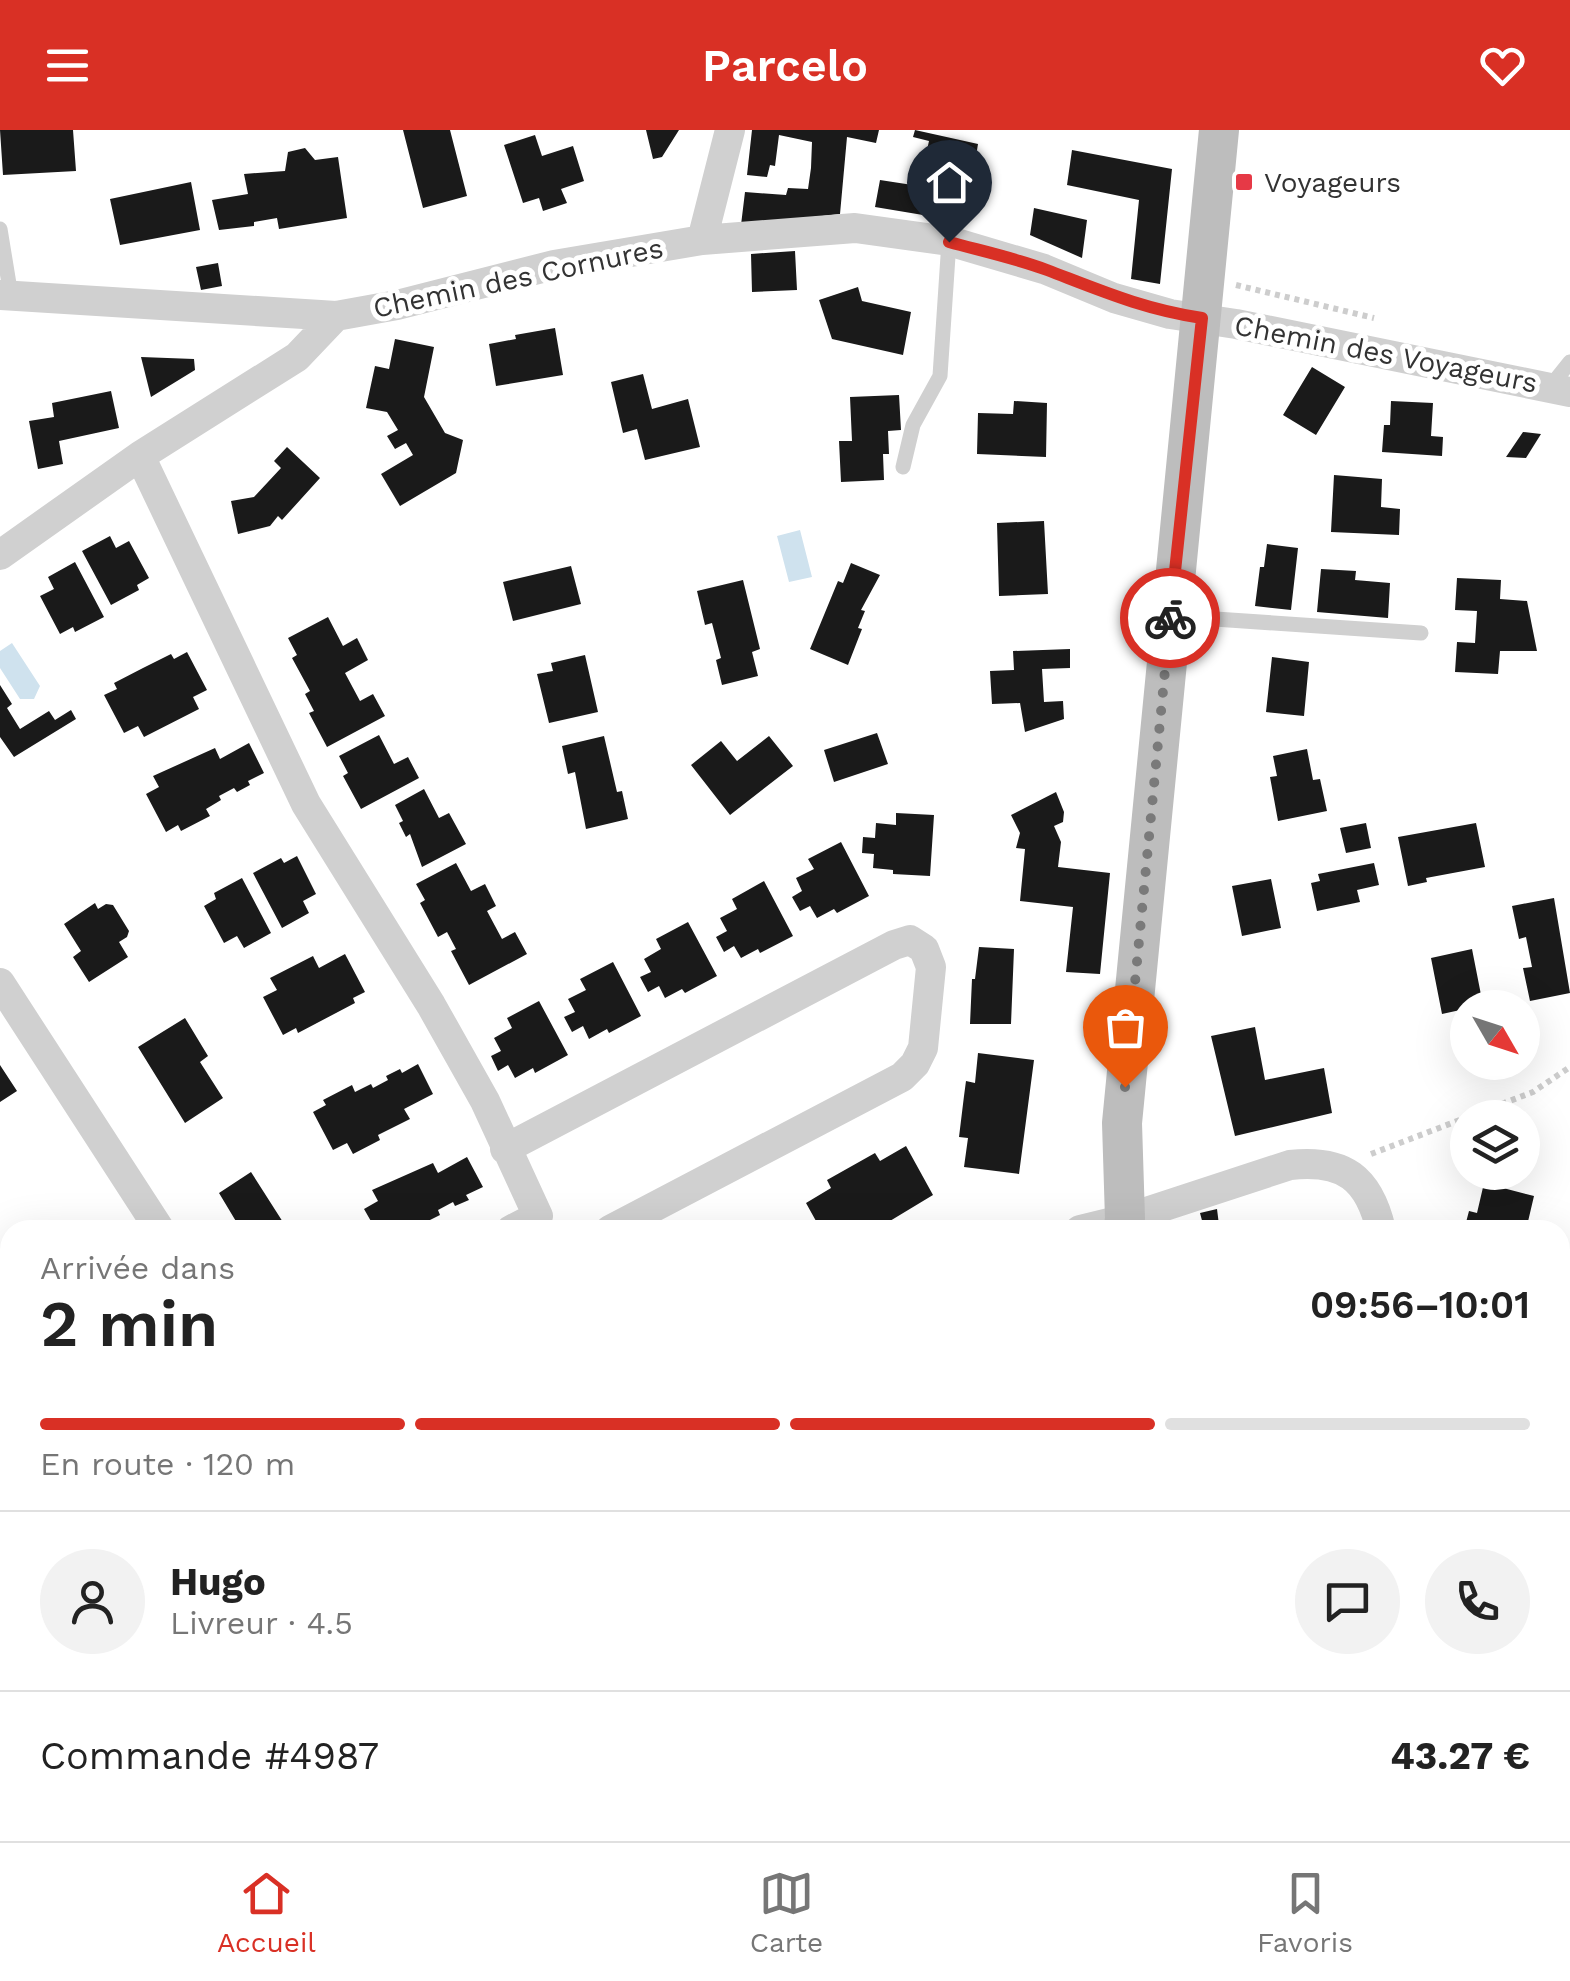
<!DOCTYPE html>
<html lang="fr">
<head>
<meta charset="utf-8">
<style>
  body { margin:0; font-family:"Work Sans",sans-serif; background:#f2f2f2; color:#222; height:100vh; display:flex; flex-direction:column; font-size:38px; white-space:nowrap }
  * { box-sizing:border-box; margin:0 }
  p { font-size:32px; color:#767676 }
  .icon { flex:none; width:55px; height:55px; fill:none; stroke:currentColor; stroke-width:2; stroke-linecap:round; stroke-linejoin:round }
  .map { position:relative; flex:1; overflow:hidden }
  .side { position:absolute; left:0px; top:1090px; width:1570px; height:622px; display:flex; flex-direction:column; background:#fff; border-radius:30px 30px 0 0; box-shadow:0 10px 40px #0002 }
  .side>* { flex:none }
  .needle { width:65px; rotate:129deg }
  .tools { position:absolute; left:1450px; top:860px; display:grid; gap:20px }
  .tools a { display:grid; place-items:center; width:90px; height:90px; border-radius:50%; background:#fff; box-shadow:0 10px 40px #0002; font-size:50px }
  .pin { position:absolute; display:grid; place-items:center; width:85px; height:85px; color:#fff; margin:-102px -42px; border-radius:50% 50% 50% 0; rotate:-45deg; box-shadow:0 0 10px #0007 }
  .pin .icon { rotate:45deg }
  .courier { position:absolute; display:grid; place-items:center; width:100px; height:100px; margin:-50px; border:8px solid #d93025; border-radius:50%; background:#fff; color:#222; box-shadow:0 2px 12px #0007 }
  .headline em { font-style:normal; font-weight:600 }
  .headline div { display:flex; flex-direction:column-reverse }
  .headline { display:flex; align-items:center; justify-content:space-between; height:170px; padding:0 40px }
  h1 { font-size:65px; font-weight:600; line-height:75px }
  .bar { display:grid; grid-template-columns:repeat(4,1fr); gap:15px 10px; align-content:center; height:120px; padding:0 40px }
  .bar i { height:12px; border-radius:8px; background:#e0e0e0 }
  .bar .selected { background:#d93025 }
  .bar p { grid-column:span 4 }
  .line { display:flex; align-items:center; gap:25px; padding:0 40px; border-top:2px solid #e0e0e0 }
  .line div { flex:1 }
  .round { display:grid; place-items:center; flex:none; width:105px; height:105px; border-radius:52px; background:#f2f2f2 }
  header { display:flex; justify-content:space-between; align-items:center; height:130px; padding:0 40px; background:#d93025; color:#fff; font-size:45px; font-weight:600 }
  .menu { display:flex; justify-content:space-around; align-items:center; height:140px; border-top:2px solid #e0e0e0; background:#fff; font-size:28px; color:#767676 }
  .menu a { display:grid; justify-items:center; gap:5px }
  .menu .selected { color:#d93025 }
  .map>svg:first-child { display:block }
</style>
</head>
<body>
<header><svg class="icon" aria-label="menu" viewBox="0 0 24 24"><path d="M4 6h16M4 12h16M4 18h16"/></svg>Parcelo<svg class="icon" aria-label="heart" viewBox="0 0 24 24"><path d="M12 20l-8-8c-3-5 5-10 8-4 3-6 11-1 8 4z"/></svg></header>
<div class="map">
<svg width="1570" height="1711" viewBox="0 0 1570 1711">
  <rect width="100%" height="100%" fill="#fff"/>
  <path fill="#cfe2ee" d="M 800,400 L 812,447 L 789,452 L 777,406 Z
    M 12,513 L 40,556 L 34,569 L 20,569 L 0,538 L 0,521 Z"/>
  <path fill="#1a1a1a" d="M 0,0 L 73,0 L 76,41 L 3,45 Z
    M 403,0 L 450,0 L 467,66 L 423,78 Z
    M 646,0 L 679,0 L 662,27 L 653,29 Z
    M 752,0 L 879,0 L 876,13 L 847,7 L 840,84 L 741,95 L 745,62 L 786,65 L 788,58 L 808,59 L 811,38 L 812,12 L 779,5 L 775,36 L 770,35 L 767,47 L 747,45 Z
    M 915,0 L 978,14 L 965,92 L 875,77 L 880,50 L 919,56 L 929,11 L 913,7 Z
    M 535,5 L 542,26 L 573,16 L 584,51 L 561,59 L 567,73 L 543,81 L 539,68 L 523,73 L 504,15 Z
    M 305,18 L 315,30 L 338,27 L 347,88 L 279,99 L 277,88 L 254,92 L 254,96 L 219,100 L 212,70 L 248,64 L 244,44 L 285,41 L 288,22 Z
    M 1072,20 L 1172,39 L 1160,154 L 1131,149 L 1139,70 L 1067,55 Z
    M 191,52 L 200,100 L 120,115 L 110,69 Z
    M 1034,78 L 1087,90 L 1082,128 L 1030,105 Z
    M 795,121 L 797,160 L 752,162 L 751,124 Z
    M 218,133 L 222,156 L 201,160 L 196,137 Z
    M 858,157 L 862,171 L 911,182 L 903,225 L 832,209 L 819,170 Z
    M 555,198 L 563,245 L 496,256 L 489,214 L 516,209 L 515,205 Z
    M 395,209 L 434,217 L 424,267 L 445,303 L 463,310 L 456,343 L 400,376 L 381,344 L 413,325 L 406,313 L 395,319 L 387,306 L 398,300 L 387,282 L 366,278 L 375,236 L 389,239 Z
    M 141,227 L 194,229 L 195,240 L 151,267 Z
    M 1312,237 L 1345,257 L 1316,305 L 1283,285 Z
    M 643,244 L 652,279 L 688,269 L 700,317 L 645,330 L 637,299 L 623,303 L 611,252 Z
    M 111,261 L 119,298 L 59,311 L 63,334 L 38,339 L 29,291 L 54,287 L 52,273 Z
    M 899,265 L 901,300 L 888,301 L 889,324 L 883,324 L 884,350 L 841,352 L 839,311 L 852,311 L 850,267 Z
    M 1014,271 L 1047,273 L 1046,327 L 977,324 L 978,283 L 1013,284 Z
    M 1391,271 L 1433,273 L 1431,306 L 1443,307 L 1442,326 L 1382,322 L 1384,295 L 1390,295 Z
    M 1523,302 L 1541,304 L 1526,328 L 1506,327 Z
    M 287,317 L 320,348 L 282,390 L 278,386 L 270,396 L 238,404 L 231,371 L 254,367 L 281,338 L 274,331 Z
    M 1334,345 L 1382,349 L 1381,377 L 1400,379 L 1399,405 L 1331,402 Z
    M 1044,391 L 1048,464 L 999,466 L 997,393 Z
    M 110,406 L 116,418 L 129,411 L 149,448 L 137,455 L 139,460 L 111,475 L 82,421 Z
    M 1267,414 L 1298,418 L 1291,480 L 1255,476 L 1260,437 L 1264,437 Z
    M 75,432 L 104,487 L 75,502 L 73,497 L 60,504 L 40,466 L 54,459 L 48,447 Z
    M 851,433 L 880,445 L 861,480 L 865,481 L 858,498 L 862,499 L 848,535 L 810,519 L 838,451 L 843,453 Z
    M 571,436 L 581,474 L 513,491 L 503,452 Z
    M 1321,439 L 1356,441 L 1355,450 L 1390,453 L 1388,488 L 1317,482 Z
    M 1457,448 L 1501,450 L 1500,469 L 1527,471 L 1537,521 L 1500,521 L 1498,544 L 1455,542 L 1457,512 L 1475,513 L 1477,481 L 1455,480 Z
    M 743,450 L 760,519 L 752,522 L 758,546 L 722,555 L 716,530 L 721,528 L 712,493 L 705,495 L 697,461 Z
    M 328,487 L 343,516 L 357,508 L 368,530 L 345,543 L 360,571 L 373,564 L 385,586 L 327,617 L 309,583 L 314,581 L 305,564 L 310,561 L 292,528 L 297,525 L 288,508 Z
    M 1070,519 L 1070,538 L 1042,539 L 1044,572 L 1063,571 L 1064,589 L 1025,602 L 1020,573 L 992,574 L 990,541 L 1014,540 L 1013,521 Z
    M 187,522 L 207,560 L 193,567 L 199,579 L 144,607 L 138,596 L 124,603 L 104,565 L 117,559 L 114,553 L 143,538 L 171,524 L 174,529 Z
    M 585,525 L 598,582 L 549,593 L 537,544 L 553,541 L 551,533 Z
    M 1272,527 L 1309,532 L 1304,586 L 1266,582 Z
    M 0,555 L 12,574 L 7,578 L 20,599 L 49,581 L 55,590 L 71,580 L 76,589 L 14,627 L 0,607 Z
    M 877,603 L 888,634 L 834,652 L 824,620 Z
    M 379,605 L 394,634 L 408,627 L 419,648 L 361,679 L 343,646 L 348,643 L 339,626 Z
    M 604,606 L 617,662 L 622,661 L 628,689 L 586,699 L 575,642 L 568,644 L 562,616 Z
    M 769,606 L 793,636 L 730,685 L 691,635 L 721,611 L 737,631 Z
    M 249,613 L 264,643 L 248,651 L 250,655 L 237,662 L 234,658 L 219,666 L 221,670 L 206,679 L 210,686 L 181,701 L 178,695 L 166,702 L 146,664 L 159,657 L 153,646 L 215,618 L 220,629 Z
    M 1307,619 L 1313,650 L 1320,649 L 1327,681 L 1278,691 L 1270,647 L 1277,646 L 1273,626 Z
    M 424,659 L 439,688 L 449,683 L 466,714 L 422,737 L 410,704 L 406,707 L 399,693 L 403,691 L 395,675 Z
    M 1056,662 L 1064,682 L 1063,692 L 1054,696 L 1061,712 L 1058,737 L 1110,743 L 1100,844 L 1066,842 L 1073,777 L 1020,771 L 1025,719 L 1016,718 L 1020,703 L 1011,685 Z
    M 896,683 L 934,685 L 930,746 L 893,744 L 893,740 L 873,738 L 874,724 L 862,723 L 863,707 L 875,708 L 876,693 L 896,695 Z
    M 1366,693 L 1371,718 L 1346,723 L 1340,698 Z
    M 1476,693 L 1485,737 L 1426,748 L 1427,752 L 1408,756 L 1398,707 Z
    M 841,712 L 869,766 L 837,783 L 834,779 L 817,788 L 810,776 L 800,781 L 792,767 L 802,761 L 796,748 L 814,739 L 808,729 Z
    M 297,726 L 316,764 L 303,771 L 309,783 L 282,798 L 253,743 L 281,728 L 284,733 Z
    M 456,733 L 471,761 L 485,754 L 496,776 L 487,781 L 502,809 L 515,802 L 527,824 L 469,855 L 451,821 L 456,819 L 447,802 L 438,807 L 420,773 L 425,770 L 416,754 Z
    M 1374,733 L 1379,755 L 1357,760 L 1360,772 L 1317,781 L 1311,753 L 1320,751 L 1318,744 Z
    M 242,748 L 271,803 L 244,818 L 237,806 L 224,813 L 204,776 L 216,769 L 214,763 Z
    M 1271,749 L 1281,798 L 1242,806 L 1232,756 Z
    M 764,751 L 793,806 L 760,823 L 758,819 L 741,828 L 734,816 L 724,822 L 716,807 L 727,801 L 720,788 L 737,779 L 732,769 Z
    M 1554,768 L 1570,863 L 1530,871 L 1523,838 L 1532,837 L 1526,807 L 1519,809 L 1512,776 Z
    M 95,773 L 98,779 L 106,774 L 113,775 L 129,801 L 127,807 L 119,812 L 128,827 L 89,852 L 73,827 L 81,821 L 64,794 Z
    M 688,792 L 717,846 L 685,863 L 682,859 L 665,868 L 659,856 L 648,862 L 640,847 L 651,842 L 644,829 L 661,819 L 656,809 Z
    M 979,817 L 1014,819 L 1011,894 L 970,894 L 972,849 L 975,849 Z
    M 1472,819 L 1483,875 L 1442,884 L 1431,828 Z
    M 345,824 L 365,862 L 353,868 L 355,873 L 298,903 L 296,898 L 283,905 L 263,867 L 277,860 L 270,848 L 313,826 L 319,838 Z
    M 613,832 L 641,886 L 609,903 L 607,899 L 589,909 L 583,896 L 572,902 L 564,887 L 575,882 L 568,869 L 586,860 L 580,849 Z
    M 539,871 L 568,925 L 535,943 L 533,938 L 515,948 L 508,935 L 498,941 L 491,926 L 501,921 L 494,908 L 512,898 L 507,888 Z
    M 185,888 L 208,926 L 200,932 L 223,968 L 185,993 L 138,917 Z
    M 1255,897 L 1265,950 L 1324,938 L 1332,983 L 1235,1006 L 1211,906 Z
    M 978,923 L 1034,930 L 1019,1044 L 964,1037 L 968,1008 L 959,1007 L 964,966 L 966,951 L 975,953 Z
    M 418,934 L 433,964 L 404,979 L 410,989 L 378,1005 L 380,1010 L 353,1024 L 347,1013 L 333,1020 L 313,982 L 326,975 L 323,970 L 352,955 L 355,962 L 371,954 L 373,958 L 388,950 L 386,946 L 400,939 L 402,943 Z
    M 0,935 L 17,961 L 0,972 Z
    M 906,1016 L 933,1065 L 875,1100 L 821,1100 L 806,1073 L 831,1058 L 827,1050 L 875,1023 L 880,1031 Z
    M 467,1027 L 483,1057 L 466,1065 L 469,1070 L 455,1076 L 453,1072 L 438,1080 L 440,1085 L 424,1093 L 428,1100 L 376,1100 L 364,1079 L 378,1071 L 372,1060 L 433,1033 L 438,1043 Z
    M 251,1042 L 288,1100 L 228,1100 L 237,1093 L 219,1063 Z
    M 1484,1053 L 1534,1066 L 1526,1100 L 1464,1100 L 1469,1081 L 1477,1083 Z
    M 1217,1079 L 1219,1095 L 1204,1098 L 1200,1083 Z
    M 644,1702 L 698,1702 L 717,1711 L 643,1711 Z
    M 1471,1702 L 1515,1702 L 1508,1711 L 1465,1711 Z"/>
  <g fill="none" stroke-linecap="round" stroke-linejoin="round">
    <path stroke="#cdcdcd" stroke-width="6" stroke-dasharray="5 5" stroke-linecap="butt" d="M 1236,155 L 1374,188
      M 1371,1024 L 1533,962 L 1570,937
      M 1560,1198 L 1570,1174
      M 1354,1711 L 1358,1702"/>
    <path stroke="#d0d0d0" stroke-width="15" d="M 0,99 L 11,166
      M 1550,257 L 1570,232
      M 903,337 L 913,295 L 940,246 L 949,111
      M 1171,486 L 1421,503
      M 0,1395 L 10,1413
      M 165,1702 L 170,1711
      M 1204,1711 L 1207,1702"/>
    <path stroke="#d0d0d0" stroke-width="30" d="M 702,110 L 730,0
      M 0,165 L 336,186 L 397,175 L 554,135 L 702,110 L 855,98 L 949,111 L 1044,139 L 1114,168 L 1170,184 L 1236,194 L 1570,262
      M 140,326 L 306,674 L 431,875 L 485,971 L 538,1086 L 511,1100
      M 0,425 L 140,326 L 297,227 L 336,186
      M 0,853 L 160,1100
      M 505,1019 L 894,815 L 910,810 L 924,819 L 931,837 L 923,918 L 915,934 L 902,947 L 610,1100
      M 1080,1100 L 1125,1089 L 1290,1035 C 1344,1029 1369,1048 1381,1100
      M 0,1268 L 10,1263"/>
    <path stroke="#bdbdbd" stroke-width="40" d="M 1123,1100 L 1125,1089 L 1122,993 L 1219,0
      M 1062,1711 L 1063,1702"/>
  </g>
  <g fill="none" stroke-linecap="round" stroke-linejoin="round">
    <path stroke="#7a7a7a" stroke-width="10" stroke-dasharray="0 18" d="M 1125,957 L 1170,488"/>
    <path stroke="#d93025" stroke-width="12" d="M 949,112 C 982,121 1015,128 1047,140 C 1102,161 1143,179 1202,188 L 1170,488"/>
  </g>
  <rect fill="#e63946" stroke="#fff" stroke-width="4" x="1234" y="42" width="20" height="20" rx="5"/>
  <g text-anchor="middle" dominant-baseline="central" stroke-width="10" stroke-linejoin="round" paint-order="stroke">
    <g font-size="28" fill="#333" stroke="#fff" text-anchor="start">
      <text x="1264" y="52">Voyageurs</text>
    </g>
    <g font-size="28" fill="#333" stroke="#fff">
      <text transform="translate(518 148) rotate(-12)">Chemin des Cornures</text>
      <text transform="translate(1386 224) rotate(11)">Chemin des Voyageurs</text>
    </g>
  </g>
</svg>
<div class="tools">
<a><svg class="needle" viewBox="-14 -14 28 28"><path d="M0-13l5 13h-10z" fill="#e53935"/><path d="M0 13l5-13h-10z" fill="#767676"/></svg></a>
<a><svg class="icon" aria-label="layers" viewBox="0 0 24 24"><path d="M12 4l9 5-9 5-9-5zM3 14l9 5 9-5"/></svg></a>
</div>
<div class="pin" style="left:1125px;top:957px;background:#ea580c"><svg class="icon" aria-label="bag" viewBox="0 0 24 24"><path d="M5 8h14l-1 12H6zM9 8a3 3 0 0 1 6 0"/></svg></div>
<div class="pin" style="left:949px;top:112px;background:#1f2937"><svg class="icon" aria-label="home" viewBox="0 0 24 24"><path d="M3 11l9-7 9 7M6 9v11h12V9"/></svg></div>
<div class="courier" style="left:1170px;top:488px"><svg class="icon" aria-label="bike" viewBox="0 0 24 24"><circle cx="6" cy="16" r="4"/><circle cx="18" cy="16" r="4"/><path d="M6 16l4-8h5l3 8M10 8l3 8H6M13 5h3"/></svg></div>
<section class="side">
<div class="headline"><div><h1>2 min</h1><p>Arrivée dans</p></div><em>09:56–10:01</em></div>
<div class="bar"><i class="selected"></i><i class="selected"></i><i class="selected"></i><i></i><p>En route · 120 m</p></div>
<div class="line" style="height:180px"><a class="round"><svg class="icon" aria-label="person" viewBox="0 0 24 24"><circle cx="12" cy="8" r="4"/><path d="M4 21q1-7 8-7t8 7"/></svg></a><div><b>Hugo</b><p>Livreur · 4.5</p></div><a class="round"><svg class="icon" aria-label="chat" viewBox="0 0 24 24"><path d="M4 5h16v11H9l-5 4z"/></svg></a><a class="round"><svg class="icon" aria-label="phone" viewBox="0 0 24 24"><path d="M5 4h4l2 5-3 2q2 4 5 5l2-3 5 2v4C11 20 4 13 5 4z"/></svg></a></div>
<div class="line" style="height:130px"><div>Commande #4987</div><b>43.27 €</b></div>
</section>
</div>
<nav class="menu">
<a class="selected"><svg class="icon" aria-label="home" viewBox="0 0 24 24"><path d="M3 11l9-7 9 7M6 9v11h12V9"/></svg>Accueil</a>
<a><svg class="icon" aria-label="map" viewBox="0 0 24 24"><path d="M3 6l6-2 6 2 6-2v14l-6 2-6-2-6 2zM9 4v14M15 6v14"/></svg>Carte</a>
<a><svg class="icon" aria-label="saved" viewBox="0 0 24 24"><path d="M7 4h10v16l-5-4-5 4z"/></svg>Favoris</a>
</nav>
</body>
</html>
